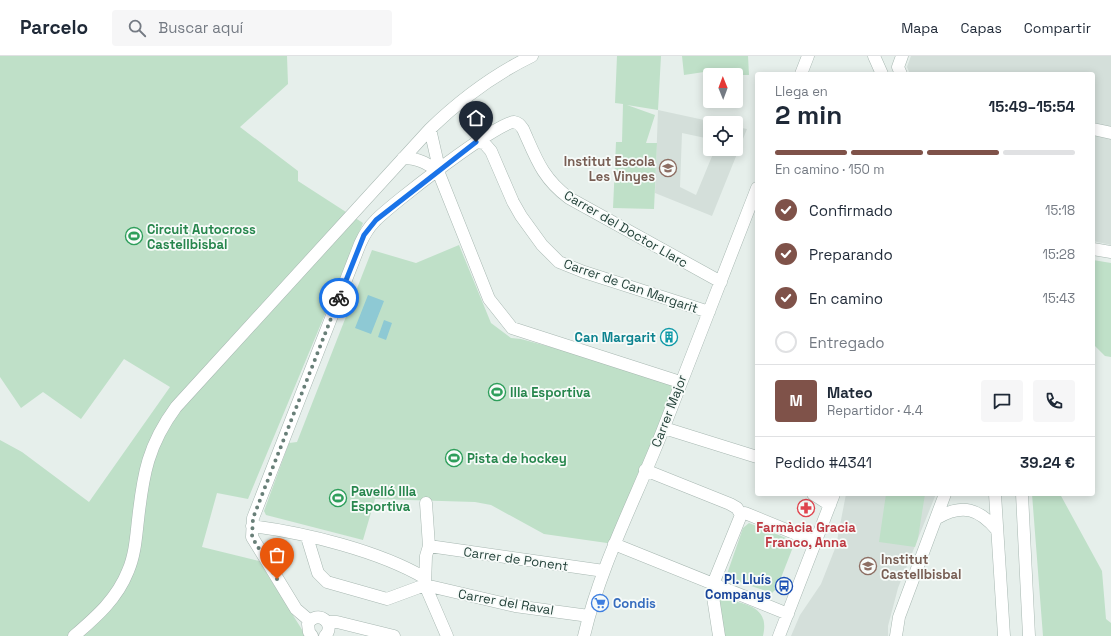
<!DOCTYPE html>
<html lang="es">
<head>
<meta charset="utf-8">
<style>
  body { margin:0; font-family:"Space Grotesk",sans-serif; background:#f6f6f7; color:#1f2937; height:100vh; display:flex; flex-direction:column; font-size:15px; white-space:nowrap }
  * { box-sizing:border-box; margin:0 }
  p { font-size:13px; color:#747a83 }
  .icon { flex:none; width:22px; height:22px; fill:none; stroke:currentColor; stroke-width:2; stroke-linecap:round; stroke-linejoin:round }
  .map { position:relative; flex:1; overflow:hidden }
  .panel { position:absolute; left:755px; top:16px; width:340px; height:424px; display:flex; flex-direction:column; background:#fff; border-radius:4px; box-shadow:0 2px 10px #0003 }
  .panel>* { flex:none }
  .needle { width:26px; rotate:359deg }
  .controls { position:absolute; left:703px; top:12px; display:grid; gap:8px }
  .controls a { display:grid; place-items:center; width:40px; height:40px; border-radius:4px; background:#fff; box-shadow:0 2px 10px #0003; font-size:20px }
  .pin { position:absolute; display:grid; place-items:center; width:34px; height:34px; color:#fff; margin:-41px -17px; border-radius:50% 50% 50% 0; rotate:-45deg; box-shadow:0 0 4px #0007 }
  .pin .icon { rotate:45deg }
  .courier { position:absolute; display:grid; place-items:center; width:40px; height:40px; margin:-20px; border:3px solid #1a73e8; border-radius:50%; background:#fff; color:#222; box-shadow:0 1px 5px #0007 }
  .headline em { font-style:normal; font-weight:700 }
  .headline div { display:flex; flex-direction:column-reverse }
  .headline { display:flex; align-items:center; justify-content:space-between; height:68px; padding:0 20px }
  h1 { font-size:26px; font-weight:700; line-height:30px }
  .bar { display:grid; grid-template-columns:repeat(4,1fr); gap:6px 4px; align-content:center; height:48px; padding:0 20px }
  .bar i { height:5px; border-radius:3px; background:#e0e1e3 }
  .bar .current { background:#7f5249 }
  .bar p { grid-column:span 4 }
  .line { display:flex; align-items:center; gap:10px; padding:0 20px; border-top:1px solid #e0e1e3 }
  .line div { flex:1 }
  .round { display:grid; place-items:center; flex:none; width:42px; height:42px; border-radius:4px; background:#f6f6f7 }
  ol { padding:0 20px; list-style:none }
  li { display:flex; align-items:center; gap:12px; height:44px }
  li p { margin-inline-start:auto }
  li .icon { padding:4px; border-radius:50%; background:#7f5249; color:#fff; stroke-width:4 }
  li:last-child { color:#747a83 }
  li i { width:22px; height:22px; border:2px solid #e0e1e3; border-radius:50% }
  header { display:flex; align-items:center; gap:24px; box-sizing:border-box; height:56px; padding:0 20px; background:#fff; border-bottom:1px solid #e0e1e3 }
  header strong { font-size:19px }
  nav { display:flex; gap:22px; margin-inline-start:auto; font-size:14px }
  .search { width:280px; height:36px; background:#f6f6f7; display:flex; align-items:center; gap:10px; box-sizing:border-box; padding:0 14px; border-radius:4px; color:#747a83; font-size:15px }
  .map>svg:first-child { display:block }
</style>
</head>
<body>
<header>
<strong>Parcelo</strong>
<div class="search"><svg class="icon" aria-label="search" viewBox="0 0 24 24"><circle cx="10" cy="10" r="6"/><path d="M15 15l6 6"/></svg>Buscar aquí</div>
<nav><a>Mapa</a><a>Capas</a><a>Compartir</a></nav>
</header>
<div class="map">
<svg width="1111" height="580" viewBox="0 0 1111 580">
  <rect width="100%" height="100%" fill="#e6efeb"/>
  <path fill="#d4dfda" d="M 911,0 L 1111,0 L 1111,189 L 1093,185 L 1093,18 L 910,18 L 907,11 Z
    M 658,54 L 718,67 L 710,67 L 710,83 L 682,77 L 680,131 L 696,139 L 715,93 L 736,93 L 736,71 L 747,73 L 712,160 L 655,137 Z
    M 846,438 L 936,438 L 898,532 L 888,570 L 888,580 L 791,580 L 800,559 L 821,528 L 836,490 Z"/>
  <path fill="#bfe0c8" d="M 0,0 L 287,0 L 288,28 L 240,71 L 298,115 L 298,125 L 363,167 L 248,443 L 217,437 L 202,491 L 259,505 L 306,580 L 0,580 L 0,384 L 22,396 L 89,446 L 170,331 L 124,303 L 81,363 L 43,336 L 21,352 L 0,321 Z
    M 617,0 L 661,0 L 658,54 L 627,49 L 655,59 L 646,87 L 657,87 L 654,153 L 613,152 L 616,86 L 622,86 L 623,48 L 615,47 Z
    M 682,0 L 748,0 L 749,19 L 724,19 L 724,15 L 712,16 L 710,23 L 705,23 L 704,16 L 684,19 Z
    M 459,189 L 491,267 L 511,282 L 521,283 L 680,326 L 614,488 L 544,478 L 491,449 L 475,446 L 375,443 L 363,484 L 266,459 L 264,455 L 289,387 L 297,386 L 372,194 L 416,207 Z
    M 1093,204 L 1111,207 L 1111,301 L 1105,300 L 1093,288 Z
    M 886,438 L 925,438 L 918,482 L 915,491 L 879,486 Z
    M 1032,438 L 1060,438 L 1102,515 L 1106,563 L 1111,567 L 1111,580 L 1043,580 Z
    M 749,467 L 786,482 L 792,487 L 793,491 L 777,532 L 772,537 L 730,523 L 727,518 L 743,472 Z
    M 721,542 L 724,542 C 746,549 770,550 763,580 L 723,580 L 718,544 Z"/>
  <path fill="#8ec9d4" d="M 368,239 L 384,245 L 371,278 L 355,272 Z
    M 384,264 L 392,267 L 386,284 L 378,281 Z"/>
  <g fill="none" stroke-linecap="round" stroke-linejoin="round">
    <g stroke="#a8b8b2" stroke-width="13">
      <path id="minor" d="M 874,0 L 882,18
        M 801,18 L 808,0
        M 901,18 L 898,11 L 902,0
        M 430,73 L 438,108 L 438,115 L 489,243 L 512,272 L 680,326
        M 1093,73 L 1111,77
        M 476,86 L 484,87 L 491,95 L 513,146 L 521,160 L 542,189 L 559,206 L 584,216 L 709,256
        M 403,102 C 418,102 426,107 438,115
        M 1093,193 L 1111,196
        M 664,372 L 757,401
        M 645,414 L 730,448 L 737,452 L 741,459
        M 813,438 L 830,449
        M 995,438 L 1004,580
        M 1022,438 L 1029,580
        M 426,447 L 429,490 L 426,500 L 425,529 L 447,580
        M 937,462 C 963,447 979,453 997,474
        M 252,470 C 306,477 379,495 425,522
        M 307,481 L 318,517 L 327,526 L 387,543 L 425,529
        M 614,488 L 788,558
        M 429,490 L 604,515
        M 425,529 L 515,550 L 589,560
        M 310,565 L 296,553 L 252,481 L 253,462 L 360,188 C 364,179 368,172 375,165 C 390,149 497,66 514,66 C 519,67 520,69 523,73 C 536,102 542,122 569,142 L 721,226
        M 327,566 L 337,566 L 394,580
        M 74,580 C 96,561 117,543 128,515 C 135,499 136,481 138,464 C 143,418 148,389 176,351 L 430,73 C 461,43 493,19 532,0
        M 312,580 L 309,576 L 308,568 C 317,552 337,568 325,580
        M 584,580 C 601,507 637,441 664,371 C 695,291 726,212 757,132
        M 719,580 L 713,541 L 713,528 L 741,459 L 745,457 L 816,486
        M 779,580 L 834,438
        M 896,580 L 899,561 L 945,438"/>
    </g>
    <use href="#minor" stroke="#fff" stroke-width="12"/>
  </g>
  <g fill="none" stroke-linecap="round" stroke-linejoin="round">
    <path stroke="#687f78" stroke-width="4" stroke-dasharray="0 7.2" d="M 277,523 L 252,481 L 253,462 L 339,242"/>
    <path stroke="#1a73e8" stroke-width="5" d="M 339,242 L 364,179 L 376,164 L 476,86"/>
  </g>
  <defs>
    <g id="school-ring" transform="scale(0.9)"><circle r="9.5" fill="#f7fbf9" stroke="#8d6e63" stroke-width="1.5"/><path d="M0-5L7-2L0 1L-7-2ZM-4 1L0 2.5L4 1V4Q0 6-4 4Z" fill="#8d6e63"/></g>
    <g id="stadium-ring" transform="scale(0.9)"><circle r="9.5" fill="#f7fbf9" stroke="#2e9e5b" stroke-width="1.5"/><path d="M0-5a6.5 5 0 1 0 0 10a6.5 5 0 1 0 0-10ZM-3.5-1.8h7v3.6h-7Z" fill="#2e9e5b"/></g>
    <g id="building-ring" transform="scale(0.9)"><circle r="9.5" fill="#f7fbf9" stroke="#0f9aa8" stroke-width="1.5"/><path d="M-4-6H4V6H1V3H-1V6H-4ZM-2.5-4.3h1.7v1.8h-1.7ZM.8-4.3h1.7v1.8H.8ZM-2.5-1h1.7V.8h-1.7ZM.8-1h1.7V.8H.8Z" fill="#0f9aa8"/></g>
    <g id="pharmacy-ring" transform="scale(0.9)"><circle r="9.5" fill="#f7fbf9" stroke="#e0444e" stroke-width="1.5"/><path d="M-2-6h4v4h4v4h-4v4h-4v-4h-4v-4h4Z" fill="#e0444e"/></g>
    <g id="bus-ring" transform="scale(0.9)"><circle r="9.5" fill="#f7fbf9" stroke="#1a4fb4" stroke-width="1.5"/><path d="M-5-6H5V4H4V6H2V4H-2V6H-4V4H-5ZM-3.5-4V0h7V-4ZM-3.5 1.2v1.5H-2V1.2ZM2 1.2v1.5H3.5V1.2Z" fill="#1a4fb4"/></g>
    <g id="supermarket-ring" transform="scale(0.9)"><circle r="9.5" fill="#f7fbf9" stroke="#3f7fe0" stroke-width="1.5"/><path d="M-6-5.5h2.5l.6 2H6L4.5 2H-2.5L-4.4-4H-6ZM-1.5 3.2a1.3 1.3 0 1 0 .1 0ZM3 3.2a1.3 1.3 0 1 0 .1 0Z" fill="#3f7fe0"/></g>
  </defs>
  <g fill-rule="evenodd">
    <use href="#school-ring" x="668" y="112"/>
    <use href="#stadium-ring" x="134" y="180"/>
    <use href="#building-ring" x="669" y="281"/>
    <use href="#stadium-ring" x="497" y="336"/>
    <use href="#stadium-ring" x="454" y="402"/>
    <use href="#stadium-ring" x="338" y="442"/>
    <use href="#pharmacy-ring" x="806" y="452"/>
    <use href="#school-ring" x="868" y="510"/>
    <use href="#bus-ring" x="784" y="530"/>
    <use href="#supermarket-ring" x="600" y="547"/>
  </g>
  <g text-anchor="middle" dominant-baseline="central" stroke-width="3.5" stroke-linejoin="round" paint-order="stroke">
    <g font-size="13" font-weight="bold" fill="#785e54" stroke="#f7fbf9" text-anchor="end">
      <text x="655" y="105">Institut Escola<tspan x="655" dy="15">Les Vinyes</tspan></text>
      <text x="881" y="503" text-anchor="start">Institut<tspan x="881" dy="15">Castellbisbal</tspan></text>
    </g>
    <g font-size="13" font-weight="bold" fill="#27864d" stroke="#f7fbf9" text-anchor="start">
      <text x="147" y="173">Circuit Autocross<tspan x="147" dy="15">Castellbisbal</tspan></text>
      <text x="510" y="336">Illa Esportiva</text>
      <text x="467" y="402">Pista de hockey</text>
      <text x="351" y="435">Pavelló Illa<tspan x="351" dy="15">Esportiva</tspan></text>
    </g>
    <g font-size="13" fill="#24423a" stroke="#f7fbf9">
      <text transform="translate(626 173) rotate(30)">Carrer del Doctor Llarc</text>
      <text transform="translate(631 230) rotate(19)">Carrer de Can Margarit</text>
      <text transform="translate(669 355) rotate(-69)">Carrer Major</text>
      <text transform="translate(516 503) rotate(8)">Carrer de Ponent</text>
      <text transform="translate(506 546) rotate(10)">Carrer del Raval</text>
    </g>
    <g font-size="13" font-weight="bold" fill="#0d838f" stroke="#f7fbf9" text-anchor="end">
      <text x="656" y="281">Can Margarit</text>
    </g>
    <g font-size="13" font-weight="bold" fill="#be3a42" stroke="#f7fbf9">
      <text x="806" y="471">Farmàcia Gracia<tspan x="806" dy="15">Franco, Anna</tspan></text>
    </g>
    <g font-size="13" font-weight="bold" fill="#164399" stroke="#f7fbf9" text-anchor="end">
      <text x="771" y="523">Pl. Lluís<tspan x="771" dy="15">Companys</tspan></text>
    </g>
    <g font-size="13" font-weight="bold" fill="#366cbe" stroke="#f7fbf9" text-anchor="start">
      <text x="613" y="547">Condis</text>
    </g>
  </g>
</svg>
<div class="controls">
<a><svg class="needle" viewBox="-14 -14 28 28"><path d="M0-13l5 13h-10z" fill="#e53935"/><path d="M0 13l5-13h-10z" fill="#747a83"/></svg></a>
<a><svg class="icon" aria-label="locate" viewBox="0 0 24 24"><circle cx="12" cy="12" r="6"/><path d="M12 2v4M12 18v4M2 12h4M18 12h4"/></svg></a>
</div>
<div class="pin" style="left:277px;top:523px;background:#ea580c"><svg class="icon" aria-label="bag" viewBox="0 0 24 24"><path d="M5 8h14l-1 12H6zM9 8a3 3 0 0 1 6 0"/></svg></div>
<div class="pin" style="left:476px;top:86px;background:#1f2937"><svg class="icon" aria-label="home" viewBox="0 0 24 24"><path d="M3 11l9-7 9 7M6 9v11h12V9"/></svg></div>
<div class="courier" style="left:339px;top:242px"><svg class="icon" aria-label="bike" viewBox="0 0 24 24"><circle cx="6" cy="16" r="4"/><circle cx="18" cy="16" r="4"/><path d="M6 16l4-8h5l3 8M10 8l3 8H6M13 5h3"/></svg></div>
<section class="panel">
<div class="headline"><div><h1>2 min</h1><p>Llega en</p></div><em>15:49–15:54</em></div>
<div class="bar"><i class="current"></i><i class="current"></i><i class="current"></i><i></i><p>En camino · 150 m</p></div>
<ol>
<li><svg class="icon" aria-label="check" viewBox="0 0 24 24"><path d="M5 12l5 5 9-10"/></svg>Confirmado<p>15:18</p></li>
<li><svg class="icon" aria-label="check" viewBox="0 0 24 24"><path d="M5 12l5 5 9-10"/></svg>Preparando<p>15:28</p></li>
<li><svg class="icon" aria-label="check" viewBox="0 0 24 24"><path d="M5 12l5 5 9-10"/></svg>En camino<p>15:43</p></li>
<li><i></i>Entregado</li>
</ol>
<div class="line" style="height:72px"><b class="round" style="background:#7f5249;color:#fff">M</b><div><b>Mateo</b><p>Repartidor · 4.4</p></div><a class="round"><svg class="icon" aria-label="chat" viewBox="0 0 24 24"><path d="M4 5h16v11H9l-5 4z"/></svg></a><a class="round"><svg class="icon" aria-label="phone" viewBox="0 0 24 24"><path d="M5 4h4l2 5-3 2q2 4 5 5l2-3 5 2v4C11 20 4 13 5 4z"/></svg></a></div>
<div class="line" style="height:52px"><div>Pedido #4341</div><b>39.24 €</b></div>
</section>
</div>
</body>
</html>
